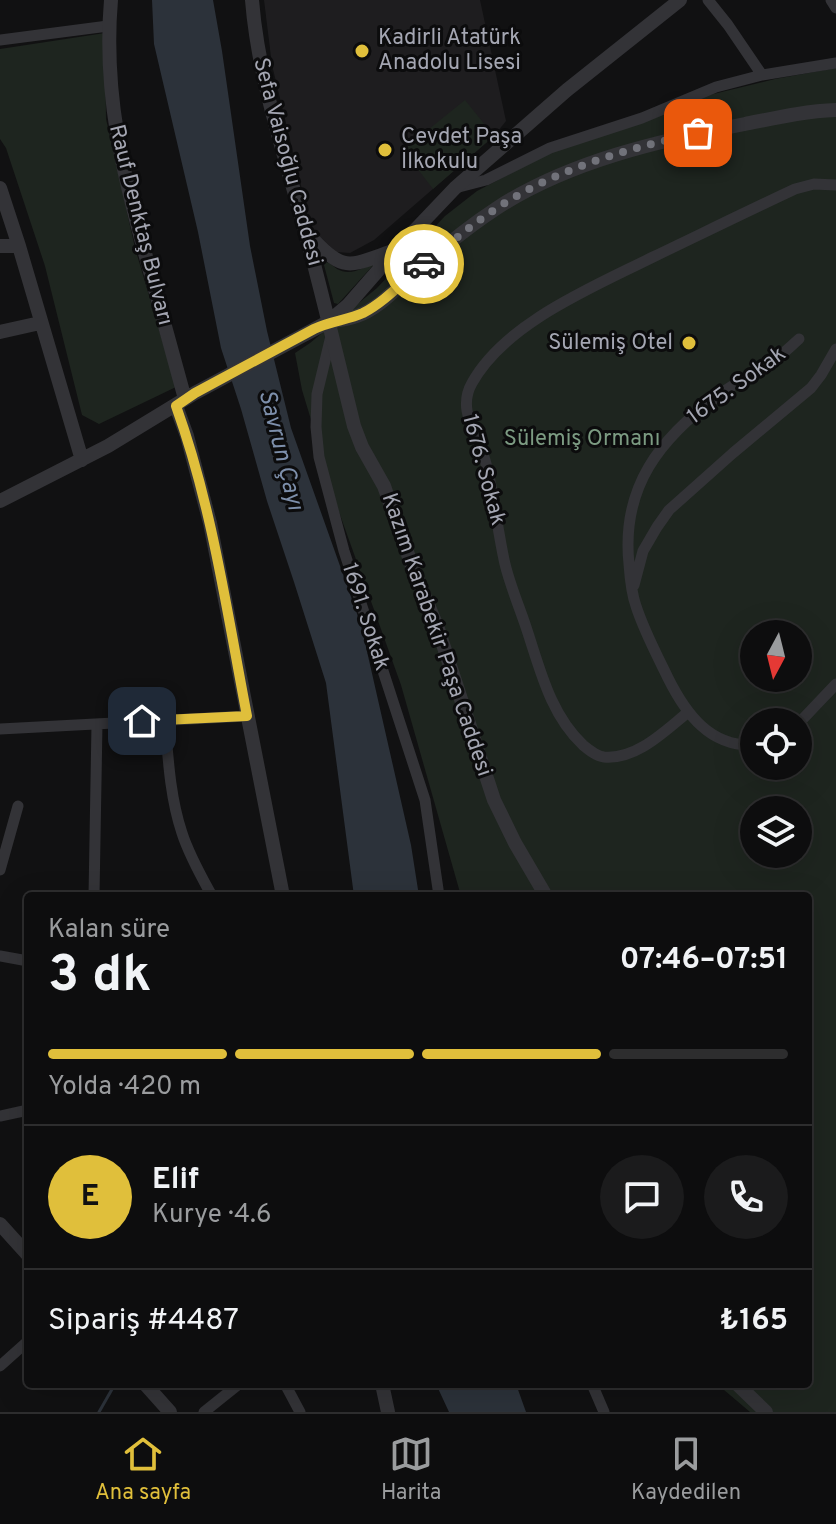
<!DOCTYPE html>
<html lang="tr">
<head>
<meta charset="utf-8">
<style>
  body { margin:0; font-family:Overpass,sans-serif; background:#1b1b1c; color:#f1f3f6; height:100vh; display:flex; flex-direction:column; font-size:30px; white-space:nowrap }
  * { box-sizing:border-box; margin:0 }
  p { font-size:26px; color:#9a9c9e }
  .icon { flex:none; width:44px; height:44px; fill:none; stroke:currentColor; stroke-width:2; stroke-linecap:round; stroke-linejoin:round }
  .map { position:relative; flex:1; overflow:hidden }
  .drawer { position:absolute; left:24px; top:892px; width:788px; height:496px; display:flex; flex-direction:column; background:#0d0d0e; border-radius:8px; box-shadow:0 8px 32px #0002,0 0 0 2px #2d2d2e }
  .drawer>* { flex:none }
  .needle { width:52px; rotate:187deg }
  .fabs { position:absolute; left:740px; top:620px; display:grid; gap:16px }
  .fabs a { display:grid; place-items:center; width:72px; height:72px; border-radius:50%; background:#0d0d0e; box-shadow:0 8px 32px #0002,0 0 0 2px #2d2d2e; font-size:40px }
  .pin { position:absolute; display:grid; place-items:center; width:68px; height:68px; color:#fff; margin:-34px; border-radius:16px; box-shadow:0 4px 12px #0006 }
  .courier { position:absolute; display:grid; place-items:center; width:80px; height:80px; margin:-40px; border:6px solid #e0bf3b; border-radius:50%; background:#fff; color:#222; box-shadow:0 2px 10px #0007 }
  .headline em { font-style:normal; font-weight:700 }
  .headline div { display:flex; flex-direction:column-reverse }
  .headline { display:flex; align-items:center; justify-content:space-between; height:136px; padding:0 24px }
  h1 { font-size:52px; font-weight:700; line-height:60px }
  .bar { display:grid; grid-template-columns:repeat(4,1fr); gap:12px 8px; align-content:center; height:96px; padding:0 24px }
  .bar i { height:10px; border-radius:6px; background:#2d2d2e }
  .bar .on { background:#e0bf3b }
  .bar p { grid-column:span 4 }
  .line { display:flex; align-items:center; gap:20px; padding:0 24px; border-top:2px solid #2d2d2e }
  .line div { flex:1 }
  .round { display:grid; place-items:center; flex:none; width:84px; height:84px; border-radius:42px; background:#1b1b1c }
  .tabs { display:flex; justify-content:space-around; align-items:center; height:112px; border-top:2px solid #2d2d2e; background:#0d0d0e; font-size:22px; color:#9a9c9e }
  .tabs a { display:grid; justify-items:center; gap:4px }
  .tabs .on { color:#e0bf3b }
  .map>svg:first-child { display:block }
</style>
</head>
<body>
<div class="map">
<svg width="836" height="1412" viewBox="0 0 836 1412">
  <rect width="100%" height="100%" fill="#111112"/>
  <path fill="#1e1d1f" d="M 264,0 L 480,0 L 506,121 L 494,136 L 374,240 L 350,253 L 336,252 L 313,230 L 310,223 L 272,65 Z"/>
  <path fill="#1e251f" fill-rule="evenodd" d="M 105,33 L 106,119 L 135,248 L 176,387 L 99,424 L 82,415 L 45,266 L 6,148 L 0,139 L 0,49 Z
    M 836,68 L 836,1412 L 750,1412 L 717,1384 L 808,1384 L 808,896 L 461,896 L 401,685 L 339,512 L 302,390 L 295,353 L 310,343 L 377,288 L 445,216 L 477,191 L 519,169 L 553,152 L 701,97 L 775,79 ZM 754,634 L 798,634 L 798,678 L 754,678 ZM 754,722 L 798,722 L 798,766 L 754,766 ZM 754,810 L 798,810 L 798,854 L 754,854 Z
    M 465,100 L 494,136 L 433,189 L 403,150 Z
    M 377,261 L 338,304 L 334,303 L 324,265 L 326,262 C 330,263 333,266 337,269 C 351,277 364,267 377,261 Z"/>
  <path fill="#2c323a" d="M 152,0 L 213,0 L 222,51 L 250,246 L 267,331 L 291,428 L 361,625 L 411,845 L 419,896 L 354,896 L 326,683 L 294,582 L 267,501 L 241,409 L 221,348 L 198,232 L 154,44 Z
    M 436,1384 L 516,1384 L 526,1412 L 449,1412 Z"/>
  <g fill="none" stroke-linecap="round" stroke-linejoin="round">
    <path stroke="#2c323a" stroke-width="3" d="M 99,1412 L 115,1384"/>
    <path stroke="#333337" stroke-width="11" d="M 708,0 L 728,25 L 762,75
      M 831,0 L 836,8
      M 0,40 L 108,26
      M 455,188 L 486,180 L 550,148 L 642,118 L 716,87 L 762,75 L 836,63
      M 331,336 L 317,394 L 316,427 L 319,457 L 344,551 L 425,800 L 439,896
      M 634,585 L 643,551 L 657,527 L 669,510 L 733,453 L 811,388 L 821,375 L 836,349
      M 687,713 C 665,731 636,760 604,757 C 596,756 589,750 583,745 C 550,714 540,669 526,627 C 519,606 510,585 505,564 C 499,538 496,512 491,486 C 489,476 487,466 484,457 C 476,432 457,409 472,383 C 505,323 593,287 653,257 C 701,234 748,211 795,189 L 814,184 L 836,185
      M 165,720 C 168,758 170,797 182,833 C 189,855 201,876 212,896
      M 798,724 L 836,684
      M 0,729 L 247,716
      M 754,745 C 710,747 686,714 668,678 C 657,655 644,631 636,606 C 631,592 630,578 629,564 C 621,487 660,438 719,395 C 735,382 754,375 771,363 C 781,356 790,347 799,339
      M 0,870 L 18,806
      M 94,896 L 97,724
      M 0,956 L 28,961
      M 0,1116 L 28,1110
      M 0,1366 L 28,1341
      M 285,1384 L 300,1412
      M 592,1384 L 604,1412
      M 204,1412 L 239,1384"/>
    <path stroke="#333337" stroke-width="14" d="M 111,0 C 103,93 123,175 148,264 C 160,309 173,354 185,399
      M 252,0 C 258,75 282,147 302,219 C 321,288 337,357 354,426 L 362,447 L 384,486 L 412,566 L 438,629 L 494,800 L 515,843 L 546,896
      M 0,188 L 19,246 L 82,460
      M 307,233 C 345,274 346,267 396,250
      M 0,246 L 19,246
      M 333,321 C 341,320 349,319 357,316 C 380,308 397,287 415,272 C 441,249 468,227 497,208 C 569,161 662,140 745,124 C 775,118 805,111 836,110
      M 0,332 L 40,323
      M 176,406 L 187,436 L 210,523 L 283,896
      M 0,501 L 108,446 L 195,393 L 328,322 L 348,305 L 396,250 L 455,188 L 567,90 L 680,0
      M 0,1224 L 28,1255
      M 145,1384 L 170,1412
      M 382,1384 L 388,1412
      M 737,1384 L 766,1412"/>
  </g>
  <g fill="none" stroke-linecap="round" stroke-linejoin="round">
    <path stroke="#71727a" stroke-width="8" stroke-dasharray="0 14.4" d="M 424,264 C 448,245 471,225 497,208 C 556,169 629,148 698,133"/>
    <path stroke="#e0bf3b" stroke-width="10" d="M 142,721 L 247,716 C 227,612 212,506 176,406 L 195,393 L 314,329 C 330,321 348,320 363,313 C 386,301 404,280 424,264"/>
  </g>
  <g fill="#e0bf3b" stroke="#0c0c0d" stroke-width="3">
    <circle cx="362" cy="51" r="8"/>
    <circle cx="385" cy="150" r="8"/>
    <circle cx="689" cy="343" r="8"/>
  </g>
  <g text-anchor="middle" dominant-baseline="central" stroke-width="6" stroke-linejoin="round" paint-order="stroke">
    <g font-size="22" fill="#a4a6b2" stroke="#0c0c0d" text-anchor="start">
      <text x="378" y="38">Kadirli Atatürk<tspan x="378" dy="25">Anadolu Lisesi</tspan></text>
      <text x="401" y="137">Cevdet Paşa<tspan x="401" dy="25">İlkokulu</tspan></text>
      <text x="673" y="343" text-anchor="end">Sülemiş Otel</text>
    </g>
    <g font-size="22" fill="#a4a6b2" stroke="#0c0c0d">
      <text transform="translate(287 162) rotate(75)">Sefa Vaisoğlu Caddesi</text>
      <text transform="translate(140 225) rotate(76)">Rauf Denktaş Bulvarı</text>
      <text transform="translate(737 386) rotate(-36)">1675. Sokak</text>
      <text transform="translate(483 470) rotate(75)">1676. Sokak</text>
      <text transform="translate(365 617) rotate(72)">1691. Sokak</text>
      <text transform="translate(436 635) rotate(71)">Kazım Karabekir Paşa Caddesi</text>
    </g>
    <g font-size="22" fill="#7c9b82" stroke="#0c0c0d">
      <text x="582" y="439">Sülemiş Ormanı</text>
    </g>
    <g font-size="24" font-style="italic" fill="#7d8fab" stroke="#0c0c0d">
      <text transform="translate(280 450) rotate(76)">Savrun Çayı</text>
    </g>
  </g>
</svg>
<div class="fabs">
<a><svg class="needle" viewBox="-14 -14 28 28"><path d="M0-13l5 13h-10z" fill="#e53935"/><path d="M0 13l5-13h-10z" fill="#9a9c9e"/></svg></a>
<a><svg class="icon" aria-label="locate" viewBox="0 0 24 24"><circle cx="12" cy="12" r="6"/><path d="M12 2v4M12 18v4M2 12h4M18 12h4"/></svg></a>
<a><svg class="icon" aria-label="layers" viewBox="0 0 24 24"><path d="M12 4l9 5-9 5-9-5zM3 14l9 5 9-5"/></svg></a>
</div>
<div class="pin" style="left:698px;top:133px;background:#ea580c"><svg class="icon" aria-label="bag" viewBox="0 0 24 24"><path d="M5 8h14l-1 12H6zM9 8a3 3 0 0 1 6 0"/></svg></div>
<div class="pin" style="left:142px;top:721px;background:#1f2937"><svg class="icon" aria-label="home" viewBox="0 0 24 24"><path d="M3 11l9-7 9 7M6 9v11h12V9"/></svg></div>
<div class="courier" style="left:424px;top:264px"><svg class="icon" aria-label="car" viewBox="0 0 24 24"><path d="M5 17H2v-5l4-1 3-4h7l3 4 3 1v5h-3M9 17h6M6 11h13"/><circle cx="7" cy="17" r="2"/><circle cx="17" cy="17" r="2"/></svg></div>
<section class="drawer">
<div class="headline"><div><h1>3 dk</h1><p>Kalan süre</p></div><em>07:46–07:51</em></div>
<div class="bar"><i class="on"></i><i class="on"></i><i class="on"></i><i></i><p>Yolda · 420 m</p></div>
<div class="line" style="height:144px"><b class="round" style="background:#e0bf3b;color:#111">E</b><div><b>Elif</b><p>Kurye · 4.6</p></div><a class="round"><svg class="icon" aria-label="chat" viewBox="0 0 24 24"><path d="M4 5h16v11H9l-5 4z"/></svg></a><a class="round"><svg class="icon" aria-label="phone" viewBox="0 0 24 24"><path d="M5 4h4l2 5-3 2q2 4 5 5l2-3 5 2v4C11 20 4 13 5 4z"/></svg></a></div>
<div class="line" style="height:104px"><div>Sipariş #4487</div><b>₺165</b></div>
</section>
</div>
<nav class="tabs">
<a class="on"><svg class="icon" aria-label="home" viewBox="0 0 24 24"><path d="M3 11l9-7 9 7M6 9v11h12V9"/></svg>Ana sayfa</a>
<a><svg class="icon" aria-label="map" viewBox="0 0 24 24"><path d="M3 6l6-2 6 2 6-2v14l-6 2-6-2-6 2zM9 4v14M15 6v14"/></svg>Harita</a>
<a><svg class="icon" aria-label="saved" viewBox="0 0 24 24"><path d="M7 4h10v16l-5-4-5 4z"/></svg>Kaydedilen</a>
</nav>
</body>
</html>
